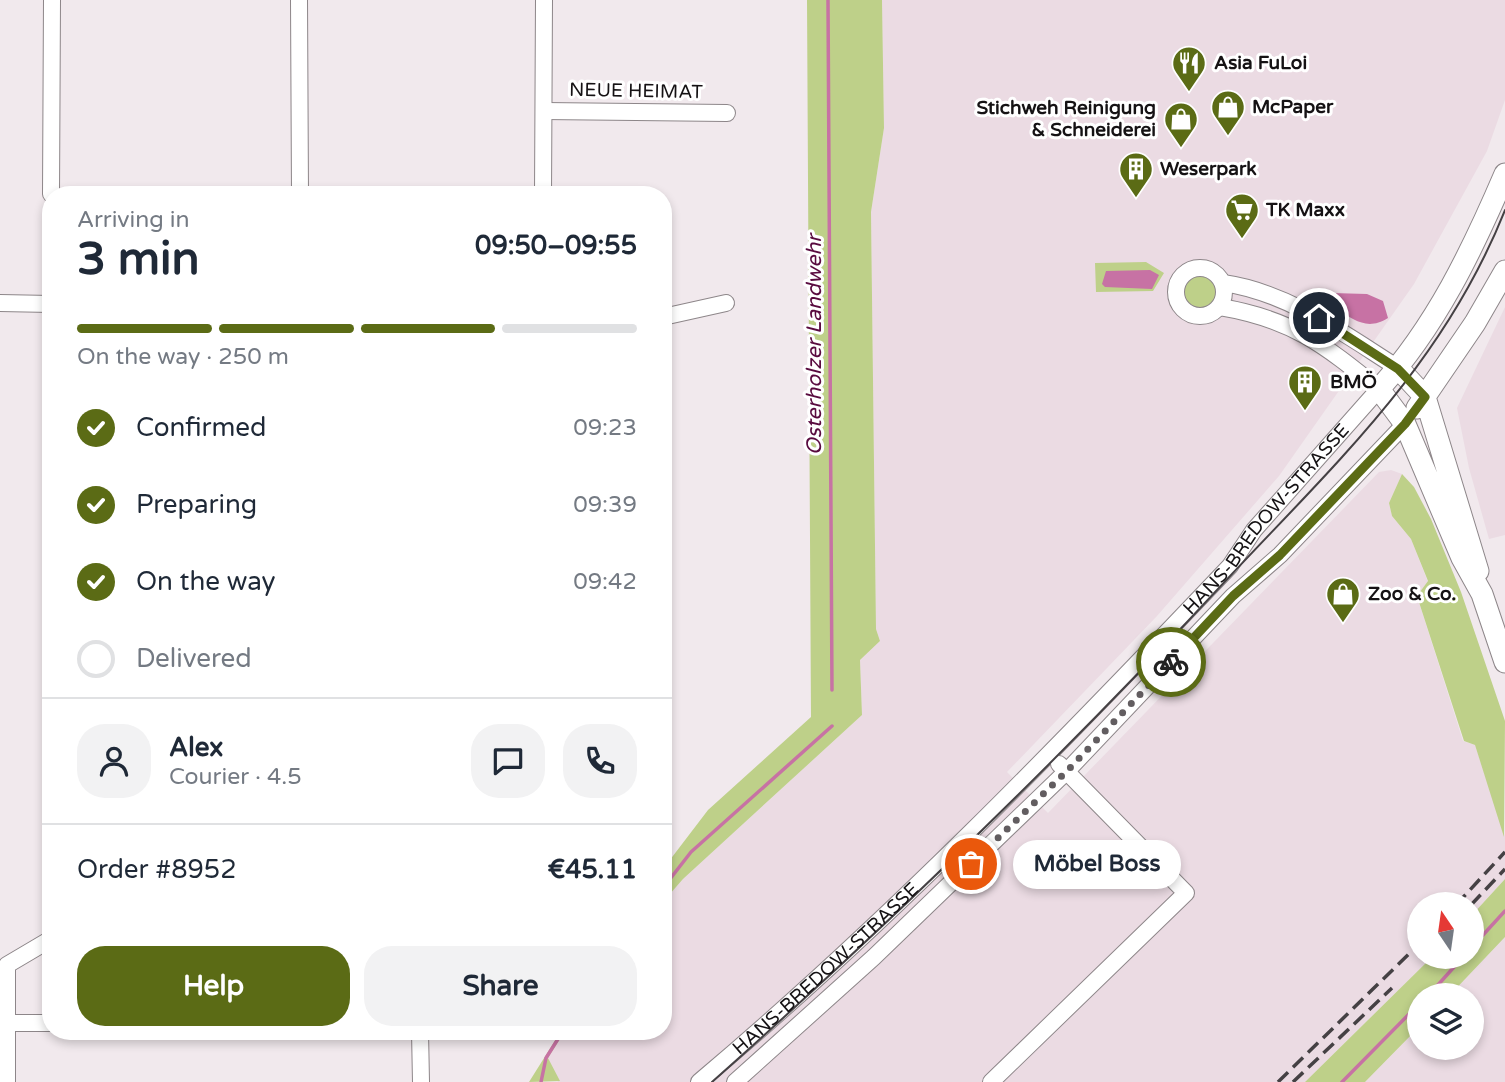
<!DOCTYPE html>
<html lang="en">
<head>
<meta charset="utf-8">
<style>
  body { margin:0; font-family:"Varela Round",sans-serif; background:#f2f2f3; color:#1f2937; height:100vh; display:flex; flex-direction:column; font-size:26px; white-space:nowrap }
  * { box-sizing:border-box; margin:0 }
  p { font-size:23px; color:#747a83 }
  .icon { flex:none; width:38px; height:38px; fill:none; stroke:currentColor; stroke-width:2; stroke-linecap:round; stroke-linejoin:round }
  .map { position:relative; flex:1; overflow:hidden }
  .details { position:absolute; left:42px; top:186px; width:630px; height:854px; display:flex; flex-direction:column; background:#fff; border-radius:28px; box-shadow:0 4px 10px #0003 }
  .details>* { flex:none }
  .needle { width:46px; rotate:347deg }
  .fabs { position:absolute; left:1407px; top:892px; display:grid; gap:14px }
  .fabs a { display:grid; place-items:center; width:77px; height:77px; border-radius:50%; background:#fff; box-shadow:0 4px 10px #0003; font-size:35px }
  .pin { position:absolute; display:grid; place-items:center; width:60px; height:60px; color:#fff; margin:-30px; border:4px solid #fff; border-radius:50%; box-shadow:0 2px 7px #0007 }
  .courier { position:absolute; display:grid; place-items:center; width:70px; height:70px; margin:-35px; border:5px solid #5b6b15; border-radius:50%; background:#fff; color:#222; box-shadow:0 2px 9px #0007 }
  .bubble { position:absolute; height:49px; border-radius:24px; background:#fff; box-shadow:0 4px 10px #0003; font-size:23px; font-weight:700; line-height:49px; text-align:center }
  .summary em { font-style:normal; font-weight:700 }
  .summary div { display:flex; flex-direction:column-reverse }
  .summary { display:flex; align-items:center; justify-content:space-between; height:119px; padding:0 35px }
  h1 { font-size:46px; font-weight:700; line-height:52px }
  .bar { display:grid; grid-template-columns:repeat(4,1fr); gap:10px 7px; align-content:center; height:84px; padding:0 35px }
  .bar i { height:9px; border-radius:5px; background:#e0e1e3 }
  .bar .selected { background:#5b6b15 }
  .bar p { grid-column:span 4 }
  .line { display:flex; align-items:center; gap:18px; padding:0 35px; border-top:2px solid #e0e1e3 }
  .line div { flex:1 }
  .round { display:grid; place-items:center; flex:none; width:74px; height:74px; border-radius:28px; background:#f2f2f3 }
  ol { padding:0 35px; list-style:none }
  li { display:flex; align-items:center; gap:21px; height:77px }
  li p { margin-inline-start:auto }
  li .icon { padding:7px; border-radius:50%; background:#5b6b15; color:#fff; stroke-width:4 }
  li:last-child { color:#747a83 }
  li i { width:38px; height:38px; border:4px solid #e0e1e3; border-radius:50% }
  .cta { display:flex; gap:14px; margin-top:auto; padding:14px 35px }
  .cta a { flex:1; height:80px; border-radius:28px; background:#5b6b15; color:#fff; font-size:28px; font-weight:700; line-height:80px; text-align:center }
  .cta a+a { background:#f2f2f3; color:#1f2937 }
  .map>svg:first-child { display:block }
</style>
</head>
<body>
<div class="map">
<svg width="1505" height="1082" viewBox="0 0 1505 1082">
  <rect width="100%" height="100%" fill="#f1e9ed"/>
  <path fill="#ebdbe3" d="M 882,0 L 1505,0 L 1505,100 L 1487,151 L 1414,284 L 1279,476 L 1157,616 L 1007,772 L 1048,813 L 1379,472 L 1391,470 L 1402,474 L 1389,503 L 1392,516 L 1411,539 L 1428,582 L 1417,596 L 1463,741 L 1475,745 L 1505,836 L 1505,879 L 1472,915 L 1472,905 L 1419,905 L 1419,957 L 1432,957 L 1305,1082 L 558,1082 L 548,1058 L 565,1031 L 663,1031 L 663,902 L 683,879 L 862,715 L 860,660 L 880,641 L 876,629 L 871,212 L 884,128 Z
    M 1505,307 L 1505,535 L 1489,539 L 1469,468 L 1457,408 Z
    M 1505,937 L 1505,1082 L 1365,1082 L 1419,1027 L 1419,1048 L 1472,1048 L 1472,996 L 1449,996 Z"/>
  <path fill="#bed089" d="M 807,0 L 882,0 L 884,128 L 871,212 L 876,629 L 880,641 L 860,660 L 862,715 L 683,879 L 663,902 L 663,869 L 708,810 L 811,717 Z
    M 1146,262 L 1164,273 L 1153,291 L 1096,292 L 1095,263 Z
    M1183 291a17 17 0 1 1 34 0a17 17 0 1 1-34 0Z
    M 1402,474 L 1414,487 L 1431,519 L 1461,592 L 1505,721 L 1504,837 L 1475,745 L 1464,741 L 1417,596 L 1428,581 L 1411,539 L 1392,516 L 1389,503 Z
    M 1505,879 L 1505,937 L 1449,996 L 1419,996 L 1419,1027 L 1365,1082 L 1305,1082 L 1432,957 L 1472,957 L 1472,915 Z
    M 561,1031 L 565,1031 L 548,1058 L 560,1081 L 529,1082 Z"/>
  <path fill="#c772a4" d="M 1150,270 L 1159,275 L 1152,289 L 1105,287 L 1102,284 L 1106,271 Z
    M 1332,293 L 1367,294 L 1383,301 L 1388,318 C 1367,331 1355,320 1336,309 Z"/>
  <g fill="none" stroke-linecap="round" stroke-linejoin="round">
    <path stroke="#c772a4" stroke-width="3.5" d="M 828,0 L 832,690
      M 663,888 L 691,852 L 832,726
      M 1472,947 L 1505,911
      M 1428,996 L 1463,957
      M 541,1082 L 546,1058 L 563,1031
      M 1342,1082 L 1419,1004"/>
    <g stroke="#8d8689" stroke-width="18">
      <g id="minor">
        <path d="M 299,0 L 300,194"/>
        <path d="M 544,111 L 727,113"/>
        <path d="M 51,194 L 52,0"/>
        <path d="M 543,194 L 544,0"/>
        <path d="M 51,263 L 51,429"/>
        <circle cx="1200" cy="292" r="24"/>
        <path d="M 1223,283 C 1288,292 1344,334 1398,368"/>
        <path d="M 0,303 L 51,304"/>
        <path d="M 663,317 L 726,303"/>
        <path d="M 7,1023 L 51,1023"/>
        <path d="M 420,1031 L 421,1082"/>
        <path d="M 7,1082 L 7,965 L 51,939"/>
        <path id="s1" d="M 699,1082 C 888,923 1060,745 1230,566 L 1254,530 L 1379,389 C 1323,344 1292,319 1220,307"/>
        <path d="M 735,1082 L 874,957 L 1067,771 L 1233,596 L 1280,555 L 1405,424"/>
        <path d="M 991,1082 L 1186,893 L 1059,764"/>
      </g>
    </g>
    <g stroke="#8d8689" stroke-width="23">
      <path id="secondary" d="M 1505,174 C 1472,251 1436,326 1379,389 L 1405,424 L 1462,558 L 1482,594 L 1505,662
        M 1398,368 L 1425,397 L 1478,571
        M 1417,408 L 1475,323 L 1505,271"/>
    </g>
    <use href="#minor" stroke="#fff" stroke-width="16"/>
    <use href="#secondary" stroke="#fff" stroke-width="21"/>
    <path stroke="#454144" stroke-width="2" d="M 712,1082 C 894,920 1067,752 1232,574 C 1341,458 1445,361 1505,210"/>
    <path stroke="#454144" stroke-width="3.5" stroke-dasharray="14 7" stroke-linecap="butt" d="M 1456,905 L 1505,852
      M 1471,905 L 1505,869
      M 1278,1082 L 1419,944
      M 1293,1082 L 1392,988"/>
  </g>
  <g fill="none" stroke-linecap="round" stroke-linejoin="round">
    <path stroke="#625d60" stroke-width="7" stroke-dasharray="0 12.6" d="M 971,864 L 1067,771 L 1171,662"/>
    <path stroke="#5b6b15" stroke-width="9" d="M 1171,662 L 1233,596 L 1280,555 L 1405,424 L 1425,397 L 1398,369 L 1319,318"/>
  </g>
  <defs>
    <g id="restaurant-pin" transform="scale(1.75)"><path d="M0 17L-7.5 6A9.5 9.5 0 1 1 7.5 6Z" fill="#5b6b15" stroke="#fff"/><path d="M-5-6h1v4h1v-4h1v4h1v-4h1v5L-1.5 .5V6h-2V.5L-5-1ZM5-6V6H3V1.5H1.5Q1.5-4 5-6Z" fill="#fff"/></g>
    <g id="shop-pin" transform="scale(1.75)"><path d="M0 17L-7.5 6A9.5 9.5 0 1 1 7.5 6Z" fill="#5b6b15" stroke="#fff"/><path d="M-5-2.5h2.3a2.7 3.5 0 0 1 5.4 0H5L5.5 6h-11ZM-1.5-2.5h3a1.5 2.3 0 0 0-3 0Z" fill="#fff"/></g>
    <g id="building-pin" transform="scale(1.75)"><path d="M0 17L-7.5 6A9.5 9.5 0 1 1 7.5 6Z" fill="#5b6b15" stroke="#fff"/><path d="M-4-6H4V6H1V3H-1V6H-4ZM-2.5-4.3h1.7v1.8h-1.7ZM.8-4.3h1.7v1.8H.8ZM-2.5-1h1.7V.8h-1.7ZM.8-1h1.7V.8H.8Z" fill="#fff"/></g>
    <g id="supermarket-pin" transform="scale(1.75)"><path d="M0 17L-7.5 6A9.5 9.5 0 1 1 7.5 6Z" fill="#5b6b15" stroke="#fff"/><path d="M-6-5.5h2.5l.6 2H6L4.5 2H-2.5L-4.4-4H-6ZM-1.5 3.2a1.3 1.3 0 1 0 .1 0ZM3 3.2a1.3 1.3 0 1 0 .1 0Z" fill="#fff"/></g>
  </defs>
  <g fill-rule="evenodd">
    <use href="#restaurant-pin" x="1189" y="63"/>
    <use href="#shop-pin" x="1228" y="107"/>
    <use href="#shop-pin" x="1181" y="119"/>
    <use href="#building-pin" x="1136" y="169"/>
    <use href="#supermarket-pin" x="1242" y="210"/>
    <use href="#building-pin" x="1305" y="382"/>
    <use href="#shop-pin" x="1343" y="594"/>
  </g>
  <g text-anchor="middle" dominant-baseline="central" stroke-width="6" stroke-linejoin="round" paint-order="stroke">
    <g font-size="19" font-weight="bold" fill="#151214" stroke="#fff" text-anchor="start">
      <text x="1214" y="63">Asia FuLoi</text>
      <text x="1252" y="107">McPaper</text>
      <text x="1156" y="108" text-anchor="end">Stichweh Reinigung<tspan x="1156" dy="22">&amp; Schneiderei</tspan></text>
      <text x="1160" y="169">Weserpark</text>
      <text x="1266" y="210">TK Maxx</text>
      <text x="1330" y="382">BMÖ</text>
      <text x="1368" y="594">Zoo &amp; Co.</text>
    </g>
    <g font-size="19" fill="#151214" stroke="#fff">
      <text transform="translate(636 91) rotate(1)">NEUE HEIMAT</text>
      <text stroke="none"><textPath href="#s1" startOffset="800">HANS-BREDOW-STRASSE</textPath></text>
      <text stroke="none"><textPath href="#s1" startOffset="170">HANS-BREDOW-STRASSE</textPath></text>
    </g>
    <g font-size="21" font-style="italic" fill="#590a3f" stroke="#fff">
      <text transform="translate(814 345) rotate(-90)">Osterholzer Landwehr</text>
    </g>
  </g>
</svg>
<div class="fabs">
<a><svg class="needle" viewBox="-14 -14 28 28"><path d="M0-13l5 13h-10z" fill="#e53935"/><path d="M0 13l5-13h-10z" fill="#747a83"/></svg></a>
<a><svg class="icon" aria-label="layers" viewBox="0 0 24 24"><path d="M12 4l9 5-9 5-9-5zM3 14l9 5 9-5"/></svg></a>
</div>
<div class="pin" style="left:971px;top:864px;background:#ea580c"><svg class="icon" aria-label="bag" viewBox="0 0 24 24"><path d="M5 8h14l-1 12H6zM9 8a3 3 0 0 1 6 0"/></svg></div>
<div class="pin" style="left:1319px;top:318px;background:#1f2937"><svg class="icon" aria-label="home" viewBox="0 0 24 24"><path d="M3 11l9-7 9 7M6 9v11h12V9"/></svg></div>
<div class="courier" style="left:1171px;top:662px"><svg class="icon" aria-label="bike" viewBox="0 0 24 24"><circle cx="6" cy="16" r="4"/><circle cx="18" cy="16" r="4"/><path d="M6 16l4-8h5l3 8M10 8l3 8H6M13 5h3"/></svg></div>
<div class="bubble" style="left:1013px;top:840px;width:168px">Möbel Boss</div>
<section class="details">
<div class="summary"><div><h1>3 min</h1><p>Arriving in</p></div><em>09:50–09:55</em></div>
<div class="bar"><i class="selected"></i><i class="selected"></i><i class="selected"></i><i></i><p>On the way · 250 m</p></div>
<ol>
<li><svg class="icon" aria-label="check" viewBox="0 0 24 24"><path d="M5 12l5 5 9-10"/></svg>Confirmed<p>09:23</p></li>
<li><svg class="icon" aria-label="check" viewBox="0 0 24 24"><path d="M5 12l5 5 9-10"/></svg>Preparing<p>09:39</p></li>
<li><svg class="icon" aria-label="check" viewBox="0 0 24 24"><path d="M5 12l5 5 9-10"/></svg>On the way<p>09:42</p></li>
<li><i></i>Delivered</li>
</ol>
<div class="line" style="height:126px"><a class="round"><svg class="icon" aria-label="person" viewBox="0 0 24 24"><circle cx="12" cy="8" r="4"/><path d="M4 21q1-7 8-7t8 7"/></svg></a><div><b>Alex</b><p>Courier · 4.5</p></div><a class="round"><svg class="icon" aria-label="chat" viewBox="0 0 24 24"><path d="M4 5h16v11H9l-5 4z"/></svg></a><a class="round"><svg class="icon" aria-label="phone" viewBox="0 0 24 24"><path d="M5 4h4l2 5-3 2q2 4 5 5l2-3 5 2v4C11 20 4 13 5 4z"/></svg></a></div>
<div class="line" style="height:91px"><div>Order #8952</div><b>€45.11</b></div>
<div class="cta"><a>Help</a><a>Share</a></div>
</section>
</div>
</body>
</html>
